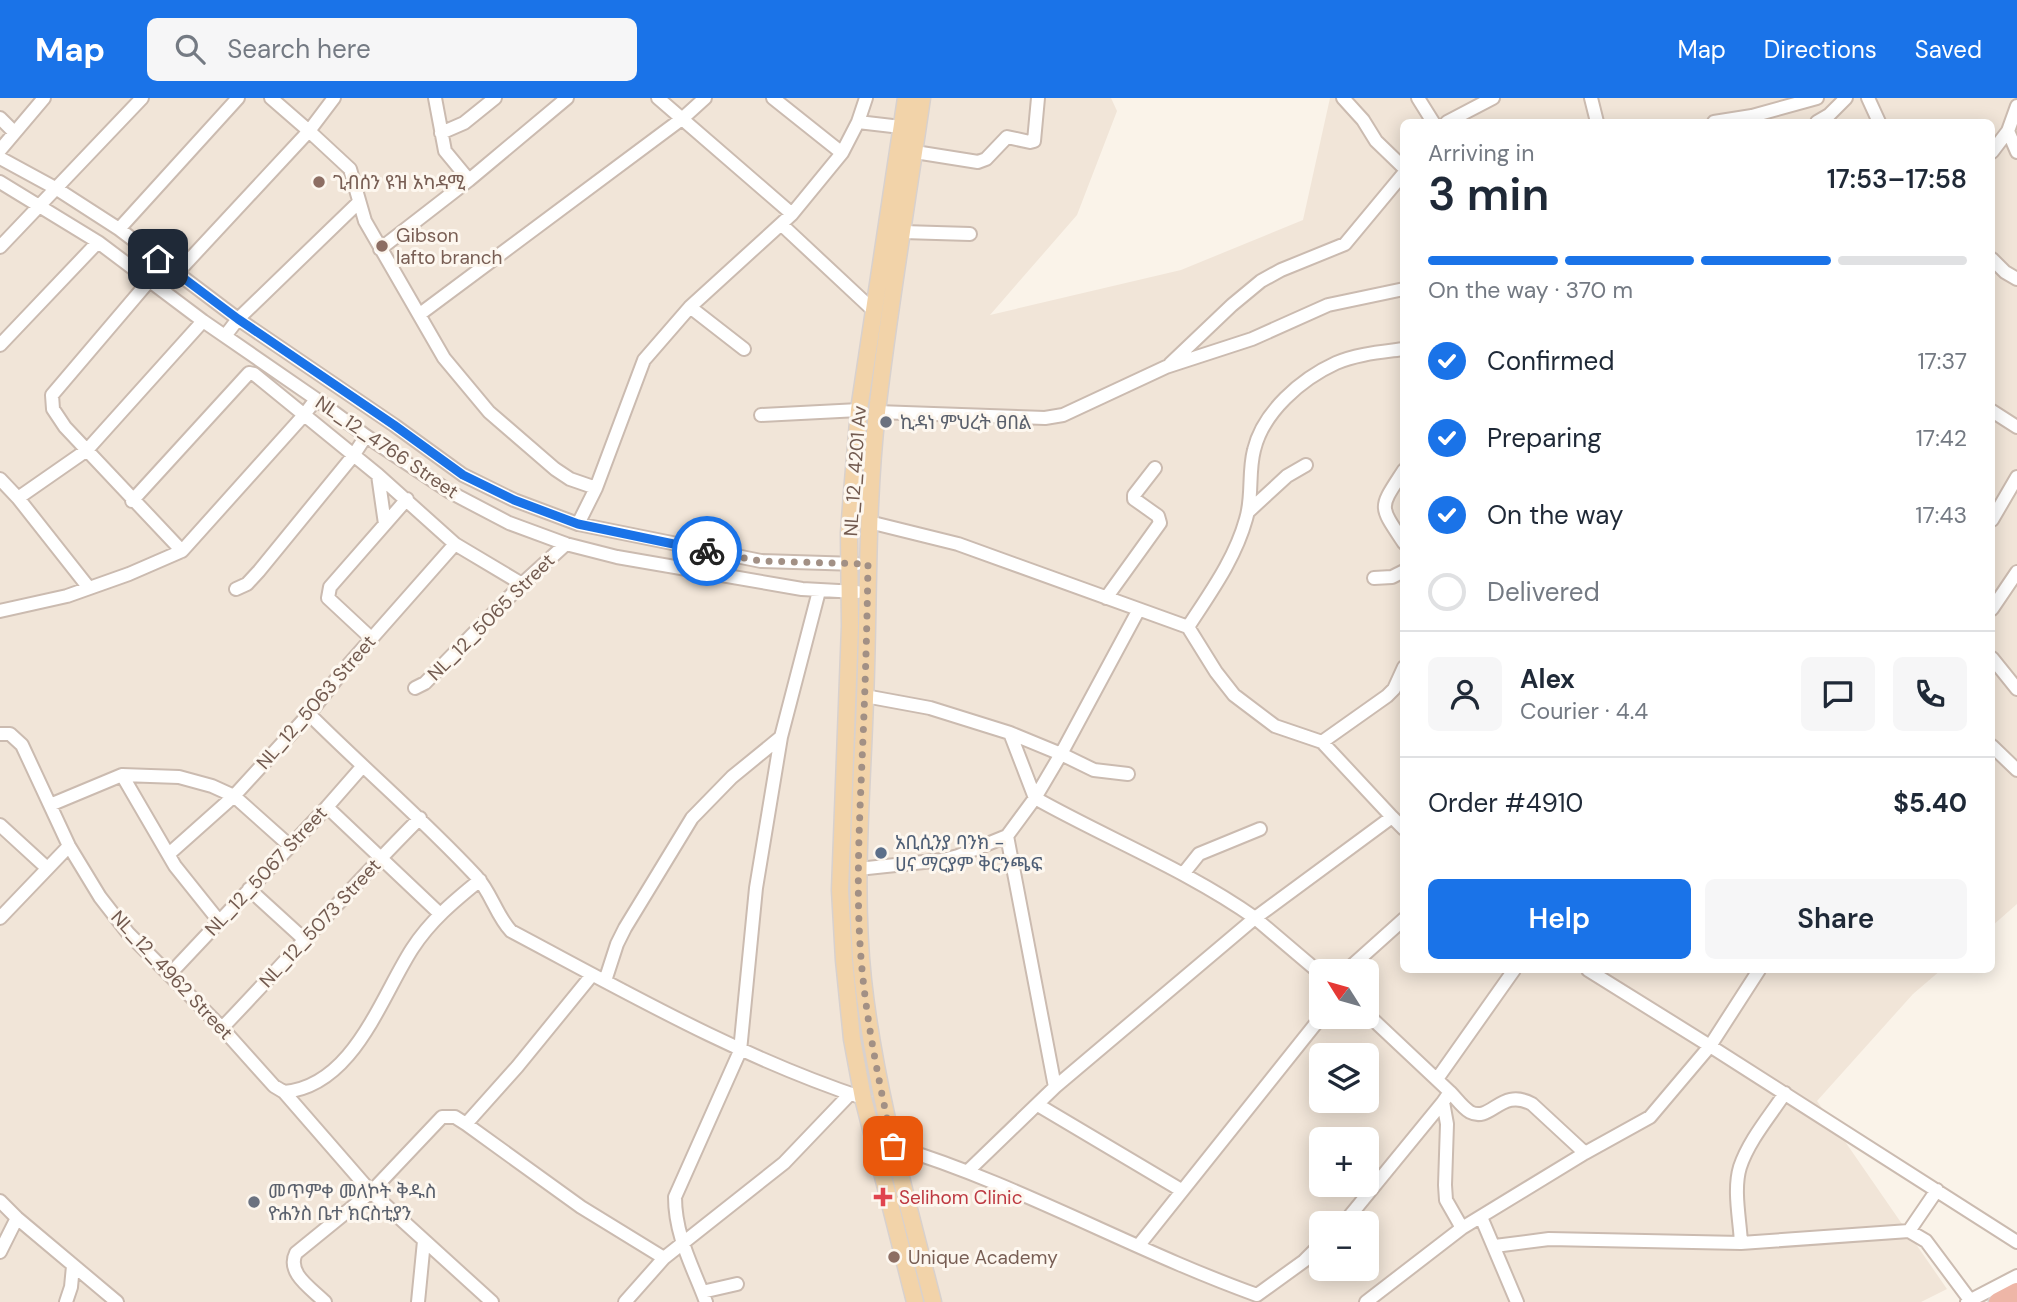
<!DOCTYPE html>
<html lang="en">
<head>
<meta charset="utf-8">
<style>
  body { margin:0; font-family:"DM Sans","Noto Sans Ethiopic",sans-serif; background:#f6f6f7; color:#1f2937; height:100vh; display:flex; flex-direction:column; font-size:26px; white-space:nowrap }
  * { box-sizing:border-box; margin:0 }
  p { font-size:23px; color:#747a83 }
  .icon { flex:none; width:38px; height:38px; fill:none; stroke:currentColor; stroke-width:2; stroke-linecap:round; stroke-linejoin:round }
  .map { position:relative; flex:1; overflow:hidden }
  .details { position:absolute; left:1400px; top:21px; width:595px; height:854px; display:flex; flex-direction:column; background:#fff; border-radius:10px; box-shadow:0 4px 18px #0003 }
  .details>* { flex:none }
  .needle { width:46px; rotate:307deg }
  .fabs { position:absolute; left:1309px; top:861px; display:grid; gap:14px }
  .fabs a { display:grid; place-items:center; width:70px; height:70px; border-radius:10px; background:#fff; box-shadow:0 4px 18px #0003; font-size:35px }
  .pin { position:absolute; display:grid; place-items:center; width:60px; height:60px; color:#fff; margin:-30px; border-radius:14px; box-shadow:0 4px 10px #0006 }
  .courier { position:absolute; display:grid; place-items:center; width:70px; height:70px; margin:-35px; border:5px solid #1a73e8; border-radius:50%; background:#fff; color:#222; box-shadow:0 2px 9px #0007 }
  .summary em { font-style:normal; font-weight:600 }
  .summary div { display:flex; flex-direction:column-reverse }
  .summary { display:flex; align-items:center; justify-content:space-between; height:119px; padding:0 28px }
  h1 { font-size:46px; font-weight:600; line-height:52px }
  .bar { display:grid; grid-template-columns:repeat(4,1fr); gap:10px 7px; align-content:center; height:84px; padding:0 28px }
  .bar i { height:9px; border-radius:5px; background:#e0e1e3 }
  .bar .current { background:#1a73e8 }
  .bar p { grid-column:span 4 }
  .line { display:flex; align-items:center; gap:18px; padding:0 28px; border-top:2px solid #e0e1e3 }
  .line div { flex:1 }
  .round { display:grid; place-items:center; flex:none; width:74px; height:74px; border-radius:10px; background:#f6f6f7 }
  ol { padding:0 28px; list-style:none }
  li { display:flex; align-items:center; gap:21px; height:77px }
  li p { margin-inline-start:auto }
  li .icon { padding:7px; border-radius:50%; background:#1a73e8; color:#fff; stroke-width:4 }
  li:last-child { color:#747a83 }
  li i { width:38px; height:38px; border:4px solid #e0e1e3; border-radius:50% }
  .button { display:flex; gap:14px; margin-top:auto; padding:14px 28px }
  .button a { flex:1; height:80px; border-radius:10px; background:#1a73e8; color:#fff; font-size:28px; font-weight:600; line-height:80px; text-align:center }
  .button a+a { background:#f6f6f7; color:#1f2937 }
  header { display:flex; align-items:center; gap:42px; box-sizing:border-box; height:98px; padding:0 35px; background:#1a73e8; color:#fff }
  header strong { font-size:33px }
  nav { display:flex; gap:38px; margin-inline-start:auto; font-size:24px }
  .search { width:490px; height:63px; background:#f6f6f7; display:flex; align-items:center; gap:18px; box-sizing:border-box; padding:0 24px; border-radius:10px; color:#747a83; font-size:26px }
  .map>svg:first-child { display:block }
</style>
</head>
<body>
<header>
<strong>Map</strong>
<div class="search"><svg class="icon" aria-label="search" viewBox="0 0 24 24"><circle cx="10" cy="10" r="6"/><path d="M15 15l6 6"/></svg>Search here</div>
<nav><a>Map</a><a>Directions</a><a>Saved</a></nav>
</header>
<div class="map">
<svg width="2017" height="1204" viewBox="0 0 2017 1204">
  <rect width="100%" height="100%" fill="#faf3e9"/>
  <path fill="#f1e5d8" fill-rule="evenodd" d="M 0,0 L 1111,0 L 1117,13 L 1077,117 L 990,217 L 1181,172 L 1303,122 L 1330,0 L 2017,0 L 2017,806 L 1992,828 L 1992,24 L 1404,24 L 1404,872 L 1941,872 L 1913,896 L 1817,1003 L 1947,1191 L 1921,1204 L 0,1204 ZM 1321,873 L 1367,873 L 1367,919 L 1321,919 ZM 1321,957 L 1367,957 L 1367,1003 L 1321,1003 ZM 1321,1041 L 1367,1041 L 1367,1087 L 1321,1087 ZM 1321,1125 L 1367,1125 L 1367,1171 L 1321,1171 Z"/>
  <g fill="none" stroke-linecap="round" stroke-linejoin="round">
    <g stroke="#cbbbb0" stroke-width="16">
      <path id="minor" d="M 334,0 L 309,33 L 350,71 L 365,123 L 444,260 L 489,314 L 555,371 L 570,381 L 596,390
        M 435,0 L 445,53 L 469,82
        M 658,0 L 792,116
        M 773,0 L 842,55
        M 1343,0 L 1363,22 L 1376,43 L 1404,70
        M 1418,0 L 1433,24
        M 1591,0 L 1597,24
        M 1868,0 L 1879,24
        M 0,20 L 14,34
        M 858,24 L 901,29
        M 1447,24 L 1493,0
        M 1714,24 L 1752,18 L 1817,0
        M 1817,24 L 1829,17 L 1846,0
        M 2008,33 L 2017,54
        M 441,35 L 464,25 L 495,0
        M 0,52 L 44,0
        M 915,54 L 978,64 L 986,61 L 1007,39 L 1030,44 L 1034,43 L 1038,0
        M 1992,54 L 2008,33 L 2017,8
        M 0,60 L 57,91 L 119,131 L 238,221 L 394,327 L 463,377 L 514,402 L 578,426 L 761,463 L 857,466
        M 0,84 L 98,144 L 203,223 L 316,301 L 366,338 L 450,394 L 509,425 L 566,446 L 617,459 L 802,491 L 857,494
        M 782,127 L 873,212
        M 119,131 L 238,0
        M 903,134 L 970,136
        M 0,149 L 142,0
        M 380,151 L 469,82 L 567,0
        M 1992,161 L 2005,174 L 2017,181
        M 177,175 L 309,33 L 271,0
        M 149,183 L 52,297 L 53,311 L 65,329 L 182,453
        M 690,209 L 744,251
        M 420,216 L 683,20 L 705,0
        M 225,238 L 238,221 L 359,104
        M 0,247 L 98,144
        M 1170,266 L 1232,207 L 1261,183 L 1281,172 L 1345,146 L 1404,75
        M 1992,313 L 2017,329
        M 877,314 L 1045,320 L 1063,317 L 1166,269 L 1252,241 L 1328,207 L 1404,191
        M 761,317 L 859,312
        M 1404,372 C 1379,411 1378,406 1404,445
        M 378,377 L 385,426
        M 0,381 L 18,400
        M 132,403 L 249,275 L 254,276 L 378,377 L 455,446 L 522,486
        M 1249,413 L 1287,378 L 1306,367
        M 1992,422 L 2017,379
        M 869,424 L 958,446 L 1188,529 L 1216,574 L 1234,597 L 1275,628 L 1322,644 L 1387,598 L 1394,591 L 1404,569
        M 578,426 L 596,390 L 644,262 L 690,209 L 792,116 L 842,55 L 858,24 L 866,0
        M 1374,480 L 1392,479 L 1404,473
        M 89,490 L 18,400 L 87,352 L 203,223
        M 236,491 L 247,486 L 259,473 L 353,358 L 366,338
        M 1106,500 L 1160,425 L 1158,418 L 1134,401 L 1134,397 L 1155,370
        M 1992,511 L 2017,474
        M 0,513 L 67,498 L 129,476 L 182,453 L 304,317 L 316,301
        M 1188,529 C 1210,495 1235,461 1246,421 C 1253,399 1248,375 1254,352 C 1263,314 1301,281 1336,265 C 1356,256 1382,254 1404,251
        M 372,541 L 328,500 L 330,489 L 407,401
        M 1992,560 L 2017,591
        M 415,590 L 425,585 L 522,486 L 566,446
        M 865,598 L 930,610 L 1010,635 L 1035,700
        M 309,616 C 364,671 423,721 476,778 C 491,794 496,817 511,833 C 626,894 739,959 863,1000
        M 1010,635 L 1061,656 L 1138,513
        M 0,636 L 10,636 L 22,647 L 69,748 L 100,799 L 128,835 L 222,930 L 274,988 L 284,994 L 371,1094 L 492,1204
        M 1322,644 L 1392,719
        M 1992,648 L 2017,672
        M 122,677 L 175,768 L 219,823
        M 1035,700 L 1061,656 L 1094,672 L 1128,676
        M 50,707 L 122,677 L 179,679 L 212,688 L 234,698 L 290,748
        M 327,709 L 439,815
        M 0,727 L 47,770
        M 1007,738 L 1055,989
        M 170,755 L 234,698 L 309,616 L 342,574 L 455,446
        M 858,771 L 943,762 L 958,758 L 1007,738 L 1035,700 C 1108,741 1187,772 1255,820 L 1392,719 L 1404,731
        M 1183,776 L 1199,756 L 1260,731
        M 249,791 L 306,843
        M 0,820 L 69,748
        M 1588,872 L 1710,948 L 1759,872
        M 1346,873 L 1404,821
        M 169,877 L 327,709 L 362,669
        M 605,883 L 617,846 L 625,830 L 692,720 L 732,679 L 781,639 L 819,493
        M 1367,916 L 1450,994 L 1443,1004 L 1447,1026 L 1445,1087 L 1446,1102 L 1462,1130
        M 222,930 C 288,861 352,788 420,720
        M 1437,981 L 1514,872
        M 284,994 C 353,988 380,901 412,851 C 430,823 454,803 480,782
        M 1450,994 C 1456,1000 1462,1009 1470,1014 C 1491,1025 1501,989 1532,1006 L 1585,1055
        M 1038,1007 L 1181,1092
        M 466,1026 L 581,1109 L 664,1160
        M 893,1048 C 1019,1086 1134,1153 1257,1197 L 1304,1163 L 1321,1146
        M 968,1073 L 1055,989 L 1255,820 L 1321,876
        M 0,1103 L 17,1120 L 117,1204
        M 1481,1119 L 1517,1204
        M 1344,1125 L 1443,1004
        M 1909,1133 L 1937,1092
        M 1741,1145 C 1740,1122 1733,1092 1740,1069 C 1749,1042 1770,1018 1785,995
        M 1139,1147 L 1321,919
        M 1495,1148 L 1549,1141 L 1741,1145 L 1909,1133 L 1926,1143 L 1970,1202
        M 0,1154 L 17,1120
        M 702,1194 L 737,1186
        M 66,1204 L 71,1189 L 73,1168
        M 325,1204 C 311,1190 286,1175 296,1155 L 371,1094 L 442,1019 L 455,1019 L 466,1026 L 517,969 L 592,877
        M 418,1204 L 424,1143
        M 625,1204 L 664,1160 L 784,1065 L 850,996
        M 706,1204 C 693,1169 675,1138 675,1099 L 740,953 L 756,790 L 781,639
        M 1366,1204 L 1462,1130 L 1585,1055 L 1650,1019 L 1710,948 L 2017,1144
        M 1967,1204 L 2017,1178"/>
    </g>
    <g stroke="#d8d1ce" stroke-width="19">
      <path id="major" d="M 906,0 L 859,312 L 852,395 L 849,435 L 850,528 L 840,792 L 844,862 L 852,941 L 863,1000 L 915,1204
        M 922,0 C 907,105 889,209 877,314 C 866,410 869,505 865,601 C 862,695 853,789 863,882 C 875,991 906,1098 933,1204"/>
    </g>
    <g stroke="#d8d1ce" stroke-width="21">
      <path id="highway" d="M 1998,1204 L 2017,1194"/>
    </g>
    <use href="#minor" stroke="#fff" stroke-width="12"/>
    <use href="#major" stroke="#f2d3a9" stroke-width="16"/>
    <use href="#highway" stroke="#eeb6a7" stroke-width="18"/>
  </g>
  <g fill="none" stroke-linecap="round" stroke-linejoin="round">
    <path stroke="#a29085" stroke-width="7" stroke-dasharray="0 12.6" d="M 707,453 L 761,463 L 868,466 C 867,531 865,597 862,663 C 859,735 855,808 863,881 C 869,937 881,993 893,1048"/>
    <path stroke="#1a73e8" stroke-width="9" d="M 158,161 L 238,221 L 394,327 L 463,377 L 514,402 L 578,426 L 707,453"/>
  </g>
  <g fill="#8d6e63" stroke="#fdf7ef" stroke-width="2.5">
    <circle cx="319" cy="84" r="7"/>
    <circle cx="382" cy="148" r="7"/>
    <circle cx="894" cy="1159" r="7"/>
  </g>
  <g fill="#6b7280" stroke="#fdf7ef" stroke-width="2.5">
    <circle cx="886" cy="324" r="7"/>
    <circle cx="254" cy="1104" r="7"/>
  </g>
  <circle fill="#5c6f8a" stroke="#fdf7ef" stroke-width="2.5" cx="881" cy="755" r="7"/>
  <path fill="#e0444e" stroke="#fdf7ef" stroke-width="2.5" d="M879.5 1088.5h7v7h7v7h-7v7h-7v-7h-7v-7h7z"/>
  <g text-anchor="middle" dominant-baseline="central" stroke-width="6" stroke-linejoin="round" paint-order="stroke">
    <g font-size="19" fill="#785e54" stroke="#fdf7ef" text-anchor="start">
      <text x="333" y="84">ጊብሰን ዩዝ አካዳሚ</text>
      <text x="396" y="137">Gibson<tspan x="396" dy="22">lafto branch</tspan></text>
      <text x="908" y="1159">Unique Academy</text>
    </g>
    <g font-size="19" fill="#5b616d" stroke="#fdf7ef" text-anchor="start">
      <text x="900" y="324">ኪዳነ ምህረት ፀበል</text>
      <text x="268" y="1093">መጥምቀ መለኮት ቅዱስ<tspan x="268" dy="22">ዮሐንስ ቤተ ክርስቲያን</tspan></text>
    </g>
    <g font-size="19" fill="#725a4f" stroke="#fdf7ef">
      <text transform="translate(387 349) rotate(34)">NL_12_4766 Street</text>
      <text transform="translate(855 373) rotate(-86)">NL_12_4201 Av</text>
      <text transform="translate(491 519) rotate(-45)">NL_12_5065 Street</text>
      <text transform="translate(316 604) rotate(-49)">NL_12_5063 Street</text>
      <text transform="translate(266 773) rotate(-47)">NL_12_5067 Street</text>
      <text transform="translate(320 825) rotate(-47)">NL_12_5073 Street</text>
      <text transform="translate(172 877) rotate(47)">NL_12_4962 Street</text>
    </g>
    <g font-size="19" fill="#4e5e75" stroke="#fdf7ef" text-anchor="start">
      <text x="895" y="744">አቢሲንያ ባንክ -<tspan x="895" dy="22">ሀና ማርያም ቅርንጫፍ</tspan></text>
    </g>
    <g font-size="19" fill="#be3a42" stroke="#fdf7ef" text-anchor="start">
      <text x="899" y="1099">Selihom Clinic</text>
    </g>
  </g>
</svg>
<div class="fabs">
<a><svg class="needle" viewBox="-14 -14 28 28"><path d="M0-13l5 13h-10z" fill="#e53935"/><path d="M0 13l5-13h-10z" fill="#747a83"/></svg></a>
<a><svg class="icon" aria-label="layers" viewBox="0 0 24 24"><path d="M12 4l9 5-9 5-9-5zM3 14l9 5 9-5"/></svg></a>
<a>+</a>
<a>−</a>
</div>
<div class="pin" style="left:893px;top:1048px;background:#ea580c"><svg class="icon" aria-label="bag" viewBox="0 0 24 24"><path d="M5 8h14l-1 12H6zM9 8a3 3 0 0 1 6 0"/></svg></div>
<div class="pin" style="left:158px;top:161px;background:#1f2937"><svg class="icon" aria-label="home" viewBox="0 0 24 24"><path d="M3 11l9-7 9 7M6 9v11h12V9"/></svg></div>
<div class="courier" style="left:707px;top:453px"><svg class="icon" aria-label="bike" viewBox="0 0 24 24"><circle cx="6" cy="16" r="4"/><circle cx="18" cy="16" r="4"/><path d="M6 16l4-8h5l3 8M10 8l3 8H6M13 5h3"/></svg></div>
<section class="details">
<div class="summary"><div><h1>3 min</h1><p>Arriving in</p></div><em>17:53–17:58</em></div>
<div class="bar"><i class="current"></i><i class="current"></i><i class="current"></i><i></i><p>On the way · 370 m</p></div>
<ol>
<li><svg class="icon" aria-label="check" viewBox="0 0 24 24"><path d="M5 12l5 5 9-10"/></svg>Confirmed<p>17:37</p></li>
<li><svg class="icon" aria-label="check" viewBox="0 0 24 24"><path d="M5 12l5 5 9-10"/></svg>Preparing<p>17:42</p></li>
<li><svg class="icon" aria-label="check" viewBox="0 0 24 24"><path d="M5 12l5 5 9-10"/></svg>On the way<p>17:43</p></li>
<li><i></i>Delivered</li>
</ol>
<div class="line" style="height:126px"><a class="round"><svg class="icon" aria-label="person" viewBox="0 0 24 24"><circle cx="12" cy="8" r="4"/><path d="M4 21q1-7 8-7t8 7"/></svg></a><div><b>Alex</b><p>Courier · 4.4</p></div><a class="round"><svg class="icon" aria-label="chat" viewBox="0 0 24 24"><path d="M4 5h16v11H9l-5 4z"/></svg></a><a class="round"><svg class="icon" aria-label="phone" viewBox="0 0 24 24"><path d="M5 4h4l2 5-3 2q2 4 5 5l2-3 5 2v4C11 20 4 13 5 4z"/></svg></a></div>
<div class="line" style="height:91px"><div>Order #4910</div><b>$5.40</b></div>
<div class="button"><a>Help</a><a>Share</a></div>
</section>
</div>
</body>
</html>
